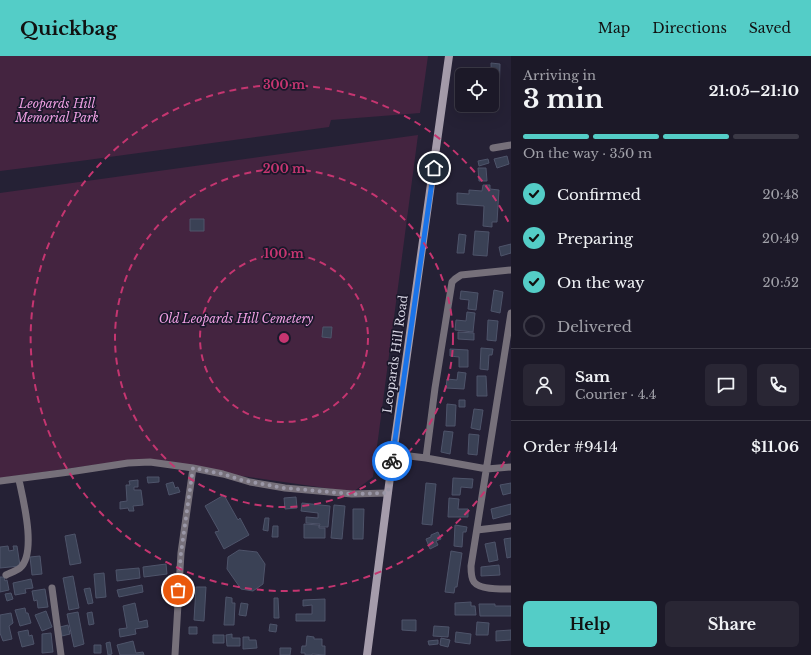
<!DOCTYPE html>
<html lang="en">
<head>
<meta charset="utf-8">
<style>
  body { margin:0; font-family:"Libre Baskerville",serif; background:#292634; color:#f1f3f6; height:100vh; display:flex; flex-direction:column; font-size:15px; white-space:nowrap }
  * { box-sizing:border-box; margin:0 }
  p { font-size:13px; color:#a0a0a8 }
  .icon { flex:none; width:22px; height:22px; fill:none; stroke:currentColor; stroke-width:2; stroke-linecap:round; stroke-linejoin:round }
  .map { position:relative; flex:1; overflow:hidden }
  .panel { display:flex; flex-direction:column; background:#1c1928; width:300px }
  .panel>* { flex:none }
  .tools { position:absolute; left:455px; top:12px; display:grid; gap:8px }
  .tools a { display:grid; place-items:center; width:44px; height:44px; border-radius:6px; background:#1c1928; box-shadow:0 4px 16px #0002,0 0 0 1px #3a3845; font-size:20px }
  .pin { position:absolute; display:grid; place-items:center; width:34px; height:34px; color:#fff; margin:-17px; border:2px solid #fff; border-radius:50%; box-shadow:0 1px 4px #0007 }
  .courier { position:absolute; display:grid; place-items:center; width:40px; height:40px; margin:-20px; border:3px solid #1a73e8; border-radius:50%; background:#fff; color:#222; box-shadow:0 1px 5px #0007 }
  .overview em { font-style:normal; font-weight:800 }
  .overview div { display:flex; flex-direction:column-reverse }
  .overview { display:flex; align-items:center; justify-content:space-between; height:68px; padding:0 12px }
  h1 { font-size:26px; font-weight:800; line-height:30px }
  .bar { display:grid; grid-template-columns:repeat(4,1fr); gap:6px 4px; align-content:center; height:48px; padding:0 12px }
  .bar i { height:5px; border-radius:3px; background:#3a3845 }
  .bar .on { background:#54cdc7 }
  .bar p { grid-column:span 4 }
  .line { display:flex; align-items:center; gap:10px; padding:0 12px; border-top:1px solid #3a3845 }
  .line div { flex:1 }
  .round { display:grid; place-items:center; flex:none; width:42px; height:42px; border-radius:6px; background:#292634 }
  ol { padding:0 12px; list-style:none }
  li { display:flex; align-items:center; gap:12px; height:44px }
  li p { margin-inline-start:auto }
  li .icon { padding:4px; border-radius:50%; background:#54cdc7; color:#111; stroke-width:4 }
  li:last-child { color:#a0a0a8 }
  li i { width:22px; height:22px; border:2px solid #3a3845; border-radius:50% }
  .primary-button { display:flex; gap:8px; margin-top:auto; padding:8px 12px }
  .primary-button a { flex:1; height:46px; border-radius:6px; background:#54cdc7; color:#111; font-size:16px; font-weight:800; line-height:46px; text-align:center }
  .primary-button a+a { background:#292634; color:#f1f3f6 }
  header { display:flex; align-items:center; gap:24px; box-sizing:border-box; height:56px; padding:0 20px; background:#54cdc7; color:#111 }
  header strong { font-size:19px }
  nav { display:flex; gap:22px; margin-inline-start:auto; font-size:14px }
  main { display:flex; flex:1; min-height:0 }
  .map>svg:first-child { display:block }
</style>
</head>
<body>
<header>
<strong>Quickbag</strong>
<nav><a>Map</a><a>Directions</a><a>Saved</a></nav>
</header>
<main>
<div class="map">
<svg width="511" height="599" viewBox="0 0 511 599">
  <rect width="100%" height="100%" fill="#252135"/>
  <path fill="#442440" d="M 0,0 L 428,0 L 420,57 L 331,64 L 329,71 L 80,105 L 0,115 Z
    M 418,79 L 373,421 L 353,436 L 130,404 L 0,422 L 0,137 Z"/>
  <path fill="#3a4155" stroke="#4e546a" d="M 491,7 L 500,8 L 499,41 L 492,41 Z
    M 507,100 L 509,108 L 497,112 L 494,103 Z
    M 488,103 L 489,107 L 479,110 L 478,105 Z
    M 478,112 L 486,112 L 487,125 L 479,125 Z
    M 483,129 L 490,129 L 490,133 L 499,134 L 497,166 L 492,166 L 492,171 L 483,170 L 484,150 L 457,148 L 457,137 L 469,138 L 469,134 L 482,135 Z
    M 190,163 L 204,163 L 204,175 L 190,175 Z
    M 475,175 L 489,176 L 487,200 L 473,199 Z
    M 459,178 L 466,179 L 464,197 L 457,197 Z
    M 511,188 L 511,197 L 501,200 L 499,191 Z
    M 494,234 L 503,236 L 500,257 L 491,255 Z
    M 461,235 L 478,237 L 476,254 L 468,253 L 469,244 L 460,243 Z
    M 467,256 L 475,257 L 473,276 L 455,274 L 456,264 L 466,265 Z
    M 488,264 L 498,265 L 496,285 L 487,284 Z
    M 323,271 L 332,271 L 331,282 L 322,281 Z
    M 458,276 L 474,277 L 474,284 L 458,283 Z
    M 481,292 L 493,293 L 492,299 L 489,299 L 488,314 L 480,313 Z
    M 450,293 L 468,294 L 468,311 L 459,311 L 459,301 L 450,300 Z
    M 458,316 L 466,317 L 464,333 L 446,332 L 447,323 L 457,324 Z
    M 477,320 L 486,320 L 487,340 L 477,340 Z
    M 459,344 L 465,344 L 465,351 L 459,351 Z
    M 447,348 L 456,349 L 455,370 L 446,370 Z
    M 474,353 L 483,354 L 480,374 L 471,372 Z
    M 444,375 L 453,376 L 450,398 L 441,396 Z
    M 469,378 L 479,379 L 477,399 L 468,398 Z
    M 147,421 L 159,421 L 159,426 L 148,427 Z
    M 453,422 L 473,423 L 472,432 L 461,431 L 460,439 L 452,439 Z
    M 138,424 L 138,431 L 134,431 L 134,434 L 141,434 L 143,449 L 133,450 L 134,455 L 129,455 L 128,452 L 120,453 L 120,446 L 127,445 L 126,429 L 130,429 L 129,425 Z
    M 173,426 L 175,432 L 178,431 L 180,436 L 169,439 L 166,428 Z
    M 426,427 L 436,428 L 432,469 L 422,468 Z
    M 511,427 L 511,437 L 503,439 L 500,429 Z
    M 224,439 L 238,464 L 240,462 L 249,479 L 224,493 L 215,476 L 219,475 L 205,450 Z
    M 296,441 L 297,452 L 285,453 L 284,442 Z
    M 449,442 L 459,443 L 458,453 L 468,453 L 468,461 L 448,461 Z
    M 302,447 L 330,450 L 328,471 L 319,471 L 320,468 L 306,467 L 306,461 L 318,462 L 318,457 L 301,455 Z
    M 511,448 L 511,458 L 493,463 L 491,453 Z
    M 334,449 L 345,450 L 342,483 L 331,482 Z
    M 353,453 L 364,453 L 363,483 L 353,483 Z
    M 265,462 L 269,462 L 268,475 L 263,474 Z
    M 304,468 L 319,469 L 319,472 L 325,472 L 325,482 L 304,482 Z
    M 455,469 L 467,471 L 466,476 L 463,476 L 462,491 L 454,490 Z
    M 273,470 L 278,470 L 278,481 L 272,481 Z
    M 438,476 L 441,483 L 436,485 L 438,489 L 430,493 L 426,483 L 431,481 L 431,479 Z
    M 75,478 L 81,507 L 70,509 L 65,480 Z
    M 511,482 L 511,501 L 507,502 L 504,483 Z
    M 495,486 L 498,504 L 489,506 L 485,488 Z
    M 8,490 L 9,495 L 14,494 L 13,490 L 17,490 L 20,510 L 0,512 L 0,491 Z
    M 239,494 L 257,496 L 265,508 L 263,528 L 253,535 L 241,533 L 227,513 L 228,501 Z
    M 451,495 L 462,497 L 457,531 L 455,531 L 454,537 L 445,536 Z
    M 40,500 L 42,518 L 32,519 L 30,501 Z
    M 166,508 L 167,518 L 144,521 L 143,511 Z
    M 499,509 L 500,519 L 481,520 L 481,511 Z
    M 139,512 L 140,522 L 117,525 L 116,514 Z
    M 104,517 L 106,541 L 96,542 L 94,518 Z
    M 73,520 L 79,552 L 69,554 L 63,522 Z
    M 0,521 L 4,521 L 5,525 L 7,524 L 9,534 L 0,536 Z
    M 31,523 L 33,532 L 25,533 L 26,537 L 15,539 L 13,527 Z
    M 142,529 L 143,536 L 119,541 L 117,534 Z
    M 196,531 L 206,531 L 204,565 L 194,564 Z
    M 90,532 L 93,547 L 88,548 L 84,533 Z
    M 45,533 L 48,551 L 38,552 L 37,544 L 34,545 L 32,535 Z
    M 11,537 L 13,543 L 7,545 L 5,538 Z
    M 226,541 L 232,542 L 232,547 L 235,547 L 234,569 L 224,569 Z
    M 274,542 L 278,542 L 279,562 L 274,562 Z
    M 325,543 L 325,565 L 296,565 L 296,558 L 312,558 L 312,549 L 303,550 L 303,544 Z
    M 471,546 L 471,550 L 475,550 L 476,559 L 455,559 L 455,547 Z
    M 135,547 L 139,566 L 147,564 L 148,571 L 135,573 L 136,578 L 120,581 L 119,573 L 127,572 L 123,550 Z
    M 241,547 L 248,548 L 246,560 L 239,559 Z
    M 479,548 L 495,548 L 495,550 L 511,550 L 511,560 L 480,560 Z
    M 25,552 L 26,557 L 28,557 L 31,567 L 20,570 L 15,554 Z
    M 46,555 L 52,571 L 42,575 L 35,559 Z
    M 78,556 L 84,588 L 74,591 L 67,558 Z
    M 92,556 L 94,568 L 89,569 L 87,557 Z
    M 11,557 L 13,567 L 9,570 L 12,583 L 3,585 L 0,577 L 0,559 Z
    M 402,564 L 416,564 L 416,575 L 402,574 Z
    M 477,566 L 489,567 L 488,579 L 476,579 Z
    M 270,568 L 277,569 L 276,576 L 269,575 Z
    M 68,569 L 70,578 L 62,580 L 60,571 Z
    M 434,570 L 449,571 L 448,581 L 433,580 Z
    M 189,571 L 197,571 L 197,578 L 189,578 Z
    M 28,574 L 29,580 L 32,579 L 34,588 L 22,591 L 18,576 Z
    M 511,574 L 511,584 L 496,585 L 496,575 Z
    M 456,576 L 471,578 L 470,588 L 455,586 Z
    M 51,577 L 53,596 L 42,597 L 42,578 Z
    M 232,578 L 232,582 L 240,582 L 240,590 L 227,590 L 226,579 Z
    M 213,579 L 224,579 L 224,587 L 213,587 Z
    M 307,580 L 314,581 L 314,583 L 322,583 L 322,590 L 325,590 L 325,599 L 312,598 L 312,599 L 305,599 L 305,597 L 301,597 L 302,590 L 306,590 Z
    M 243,581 L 249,581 L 249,584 L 256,584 L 257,592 L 243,593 Z
    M 441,582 L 450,584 L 448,591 L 440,589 Z
    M 438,584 L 438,588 L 429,589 L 428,585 Z
    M 133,585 L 136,597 L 143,596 L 144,599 L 120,599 L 117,589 Z
    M 110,586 L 112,598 L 108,599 L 106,587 Z
    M 94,589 L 101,589 L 101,597 L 94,597 Z
    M 280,592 L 291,592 L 290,599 L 280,599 Z"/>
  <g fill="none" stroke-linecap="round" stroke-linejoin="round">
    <path stroke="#76707a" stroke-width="7" d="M 493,92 L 511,89
      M 511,257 L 471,510 C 471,515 471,522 474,526 C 480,534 502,533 511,533
      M 393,398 L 426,402 L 487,413 L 511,411
      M 426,402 L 435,332 L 452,226 L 455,223 L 461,219 L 511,214
      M 0,425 L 69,416 L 128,407 L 150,406 L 193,412 L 223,418 L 250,426 L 285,432 L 352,438 L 388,437
      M 477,474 L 511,470
      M 6,519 C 10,517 16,515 20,512 C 37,497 23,443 19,424
      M 52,532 L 61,599
      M 175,599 L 181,497 L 193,412"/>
    <path stroke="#a59cab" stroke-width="8" d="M 367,599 L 393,398 L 449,0"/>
  </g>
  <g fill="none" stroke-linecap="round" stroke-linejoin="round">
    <path stroke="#9a97a7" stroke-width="4" stroke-dasharray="0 7.2" d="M 178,534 L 181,497 L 193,412 L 223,418 L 241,424 L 284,432 L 352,438 L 388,437 L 392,405"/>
    <path stroke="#1a73e8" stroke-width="5" d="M 392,405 L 434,112"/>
  </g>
  <g fill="none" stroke="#c53570" stroke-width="2" stroke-dasharray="7 5">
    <circle cx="284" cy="282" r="84"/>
    <circle cx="284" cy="282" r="169"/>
    <path d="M510 395A253 253 0 1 1 510 169"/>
  </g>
  <g text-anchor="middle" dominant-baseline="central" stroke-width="3.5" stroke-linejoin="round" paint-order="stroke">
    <g font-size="12" font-style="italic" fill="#ee9fe2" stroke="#1b182b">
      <text x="57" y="47">Leopards Hill<tspan x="57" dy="14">Memorial Park</tspan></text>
      <text x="236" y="262">Old Leopards Hill Cemetery</text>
    </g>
    <g font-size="12" fill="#d9d7e5" stroke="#1b182b">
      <text transform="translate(395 298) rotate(-82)">Leopards Hill Road</text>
    </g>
  </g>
  <circle cx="284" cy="282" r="6" fill="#c53570" stroke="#1b182b" stroke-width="2"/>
  <g font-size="12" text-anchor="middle" font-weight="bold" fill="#c53570" stroke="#1b182b" stroke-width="3.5" stroke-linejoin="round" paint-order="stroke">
    <text x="284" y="33">300 m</text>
    <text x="284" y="117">200 m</text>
    <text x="284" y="202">100 m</text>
  </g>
</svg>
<div class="tools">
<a><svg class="icon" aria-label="locate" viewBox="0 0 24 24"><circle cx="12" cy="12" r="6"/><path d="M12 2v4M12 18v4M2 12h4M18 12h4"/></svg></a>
</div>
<div class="pin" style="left:178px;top:534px;background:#ea580c"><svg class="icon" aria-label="bag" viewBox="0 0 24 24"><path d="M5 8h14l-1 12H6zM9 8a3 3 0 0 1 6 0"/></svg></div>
<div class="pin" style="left:434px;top:112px;background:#1f2937"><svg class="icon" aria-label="home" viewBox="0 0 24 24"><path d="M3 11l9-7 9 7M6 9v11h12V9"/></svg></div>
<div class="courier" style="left:392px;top:405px"><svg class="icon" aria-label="bike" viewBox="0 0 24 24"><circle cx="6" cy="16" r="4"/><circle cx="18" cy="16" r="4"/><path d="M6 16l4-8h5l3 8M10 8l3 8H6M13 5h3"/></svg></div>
</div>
<section class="panel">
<div class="overview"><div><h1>3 min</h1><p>Arriving in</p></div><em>21:05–21:10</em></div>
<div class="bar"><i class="on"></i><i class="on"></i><i class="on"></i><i></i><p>On the way · 350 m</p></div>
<ol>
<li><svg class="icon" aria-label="check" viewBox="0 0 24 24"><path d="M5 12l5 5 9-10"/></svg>Confirmed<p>20:48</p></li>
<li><svg class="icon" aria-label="check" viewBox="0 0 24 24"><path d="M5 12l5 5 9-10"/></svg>Preparing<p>20:49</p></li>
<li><svg class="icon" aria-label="check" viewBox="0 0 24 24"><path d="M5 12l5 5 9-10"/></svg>On the way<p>20:52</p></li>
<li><i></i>Delivered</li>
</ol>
<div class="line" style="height:72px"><a class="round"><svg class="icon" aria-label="person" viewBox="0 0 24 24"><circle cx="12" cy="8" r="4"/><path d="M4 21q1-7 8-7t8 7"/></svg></a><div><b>Sam</b><p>Courier · 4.4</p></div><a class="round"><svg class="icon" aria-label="chat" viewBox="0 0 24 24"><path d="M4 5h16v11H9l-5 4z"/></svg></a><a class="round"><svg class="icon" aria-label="phone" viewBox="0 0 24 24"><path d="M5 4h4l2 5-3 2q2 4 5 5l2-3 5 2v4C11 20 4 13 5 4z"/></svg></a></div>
<div class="line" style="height:52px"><div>Order #9414</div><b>$11.06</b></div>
<div class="primary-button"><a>Help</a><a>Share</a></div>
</section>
</main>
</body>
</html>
